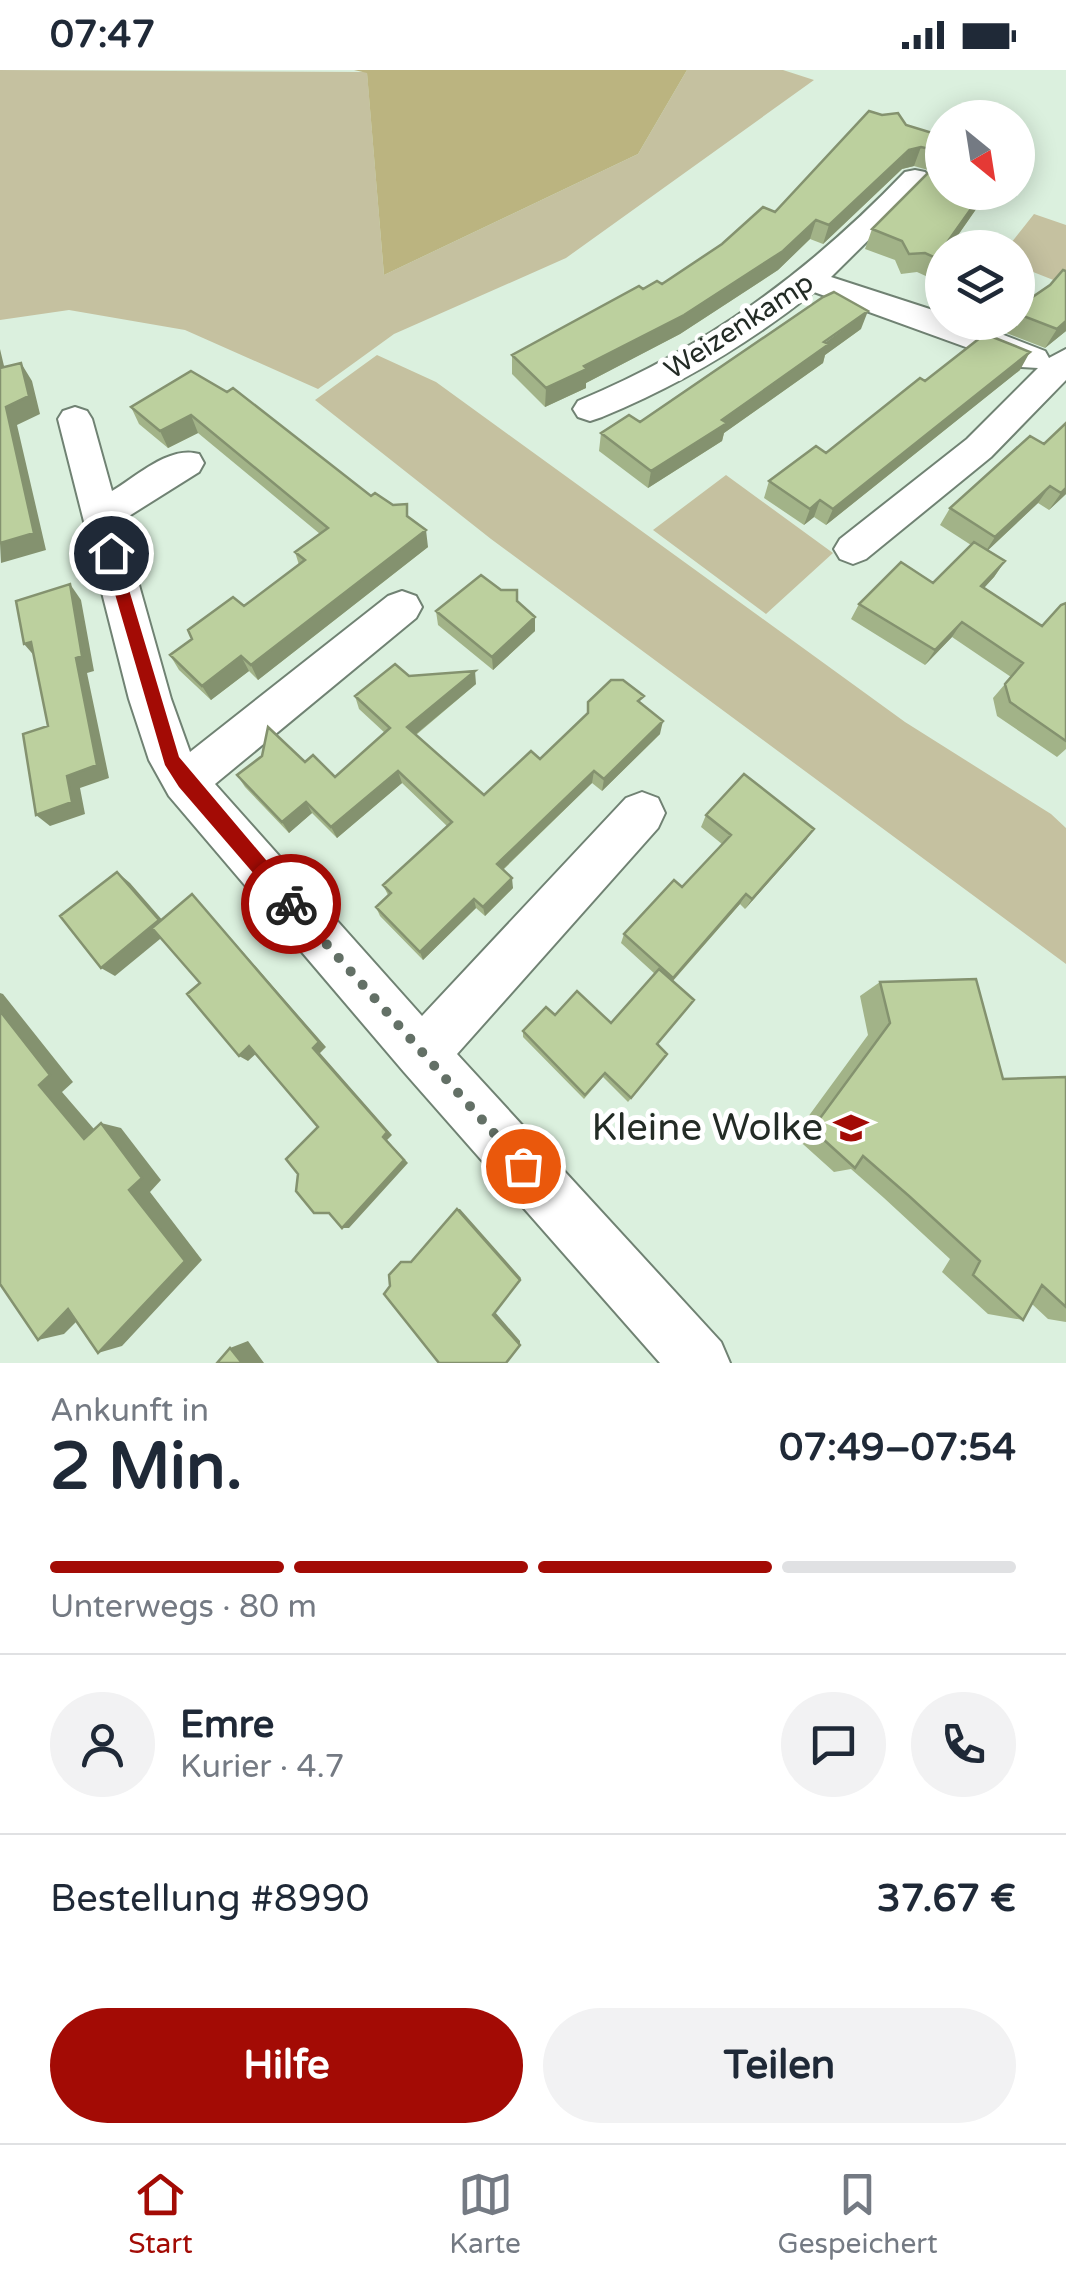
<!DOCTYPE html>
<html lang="de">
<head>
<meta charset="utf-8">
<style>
  body { margin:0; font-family:"Varela Round",sans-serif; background:#f2f2f3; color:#1f2937; height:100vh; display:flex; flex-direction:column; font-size:38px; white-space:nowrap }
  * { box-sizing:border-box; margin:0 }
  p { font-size:32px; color:#747a83 }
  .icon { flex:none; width:55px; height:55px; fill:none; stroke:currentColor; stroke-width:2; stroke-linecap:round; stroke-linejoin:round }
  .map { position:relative; height:1293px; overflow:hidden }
  .side { display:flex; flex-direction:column; background:#fff; flex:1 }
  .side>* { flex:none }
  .needle { width:65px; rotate:150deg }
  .fabs { position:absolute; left:925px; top:30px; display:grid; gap:20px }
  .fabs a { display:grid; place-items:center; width:110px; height:110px; border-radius:50%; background:#fff; box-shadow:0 5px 25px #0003; font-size:50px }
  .pin { position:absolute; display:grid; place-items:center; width:85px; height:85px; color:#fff; margin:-42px; border:5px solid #fff; border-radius:50%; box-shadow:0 2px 10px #0007 }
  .courier { position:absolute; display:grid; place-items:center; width:100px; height:100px; margin:-50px; border:8px solid #a30b05; border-radius:50%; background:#fff; color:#222; box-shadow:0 2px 12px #0007 }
  .headline em { font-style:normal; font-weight:700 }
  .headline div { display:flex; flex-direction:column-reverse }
  .headline { display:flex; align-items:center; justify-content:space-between; height:170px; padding:0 50px }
  h1 { font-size:65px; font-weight:700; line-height:75px }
  .bar { display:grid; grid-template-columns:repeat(4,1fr); gap:15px 10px; align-content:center; height:120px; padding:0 50px }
  .bar i { height:12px; border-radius:8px; background:#e0e1e3 }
  .bar .on { background:#a30b05 }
  .bar p { grid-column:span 4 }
  .line { display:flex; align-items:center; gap:25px; padding:0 50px; border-top:2px solid #e0e1e3 }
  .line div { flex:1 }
  .round { display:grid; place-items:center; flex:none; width:105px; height:105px; border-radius:52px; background:#f2f2f3 }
  .action { display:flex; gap:20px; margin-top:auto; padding:20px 50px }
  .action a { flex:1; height:115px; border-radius:60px; background:#a30b05; color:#fff; font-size:40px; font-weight:700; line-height:115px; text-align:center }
  .action a+a { background:#f2f2f3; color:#1f2937 }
  .status { display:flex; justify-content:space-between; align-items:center; height:70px; padding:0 50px; background:#fff; direction:ltr }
  .status svg { height:28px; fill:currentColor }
  .tab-bar { display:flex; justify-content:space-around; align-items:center; height:140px; border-top:2px solid #e0e1e3; background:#fff; font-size:28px; color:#747a83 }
  .tab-bar a { display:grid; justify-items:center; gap:5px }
  .tab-bar .on { color:#a30b05 }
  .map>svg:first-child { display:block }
</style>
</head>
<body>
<div class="status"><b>07:47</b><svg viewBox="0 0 49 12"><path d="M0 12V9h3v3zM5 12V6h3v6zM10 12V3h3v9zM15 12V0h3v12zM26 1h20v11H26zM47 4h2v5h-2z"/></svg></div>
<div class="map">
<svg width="1066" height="1293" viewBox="0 0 1066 1293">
  <rect width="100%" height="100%" fill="#dbf0de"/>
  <path fill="#c5c1a0" d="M 0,0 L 367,2 L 384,205 L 638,84 L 687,0 L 783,0 L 814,10 L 566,188 L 394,264 L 318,319 L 185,260 L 69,240 L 0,250 Z
    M 1034,144 L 1066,155 L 1066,215 L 1018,196 L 1018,178 L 1007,178 Z
    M 377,285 L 436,312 L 905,652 L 1051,744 L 1066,758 L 1066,894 L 491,469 L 315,330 Z
    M 726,405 L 833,483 L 766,544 L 653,460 Z"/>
  <path fill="#bbb480" d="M 354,0 L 687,0 L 638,84 L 384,205 L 367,3 Z"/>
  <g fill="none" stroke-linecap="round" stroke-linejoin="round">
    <g stroke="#708273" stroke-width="4">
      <path id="minor" d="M 915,100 L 925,102 L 929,108 L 925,114 L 831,207 L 942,243 L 942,252 L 970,252 L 1045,281 L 1049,288 L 1066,279 L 1066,310 L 991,387 L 866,489 L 853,494 L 840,489 L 834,479 L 840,469 L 967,369 L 1038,298 L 1021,297 L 814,222 C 748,274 680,315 602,347 L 590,351 L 578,347 L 573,339 L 578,331 C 706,278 809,202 905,102 Z
        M 75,337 L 87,341 L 92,349 L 112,421 C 137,406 170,375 199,384 L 204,393 L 199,402 L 121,451 L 171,629 L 190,682 L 388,526 L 402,521 L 416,526 L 422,537 L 416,548 L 215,714 L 422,946 L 626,728 L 642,722 L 658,728 L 665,743 L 658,758 L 457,984 L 721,1272 L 730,1293 L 660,1293 L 404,1002 L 169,726 L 149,690 L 129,629 L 58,349 L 63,341 Z"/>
    </g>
    <use href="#minor" fill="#fff" fill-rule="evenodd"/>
  </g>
  <path fill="#a2b388" d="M 906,55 L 988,122 L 949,178 L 942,178 L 928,207 L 917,202 L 901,204 L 895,190 L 865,179 L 872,159 L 929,101 L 928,100 L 914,96 L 902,99 L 823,174 L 810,169 L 778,200 L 680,264 L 586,313 L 586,318 L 545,337 L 512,304 L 512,285 L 643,219 L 662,214 Z
    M 1066,201 L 1066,261 L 1045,278 L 1001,261 L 1006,252 L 1018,252 L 1018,237 L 1050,215 Z
    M 861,259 L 825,285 L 823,293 L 724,363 L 722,371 L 648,418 L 599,381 L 601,363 L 640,352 Z
    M 1020,300 L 826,455 L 814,447 L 804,455 L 764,428 L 769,411 L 826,383 L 925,311 Z
    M 191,301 L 371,426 L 410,448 L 428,477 L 258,610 L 249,601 L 211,630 L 179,600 L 170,585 L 244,536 L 299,495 L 295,482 L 320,464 L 198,363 L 168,378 L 139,354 L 131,337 Z
    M 1030,366 L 1066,424 L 1049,440 L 1038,433 L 988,480 L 1005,491 L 994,507 L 984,518 L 1042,556 L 1066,533 L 1066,679 L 1057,687 L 997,646 L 993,628 L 1011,607 L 952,567 L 925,595 L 851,549 L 859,534 L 933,513 L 971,475 L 940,455 L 950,438 Z
    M 517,531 L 535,547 L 535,561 L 493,600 L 438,555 L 436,541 Z
    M 409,606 L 476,614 L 416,665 L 484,725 L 540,689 L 587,644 L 588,632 L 643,635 L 660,664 L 602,721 L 592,713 L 503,800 L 513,818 L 485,846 L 476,838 L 423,890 L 380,846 L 376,837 L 388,825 L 383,815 L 447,756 L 402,713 L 337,768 L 312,743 L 289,763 L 245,717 L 237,705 L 305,692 L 335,707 L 385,663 L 359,639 L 355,626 Z
    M 706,745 L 814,759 L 806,770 L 745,839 L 740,834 L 673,911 L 657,975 L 667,984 L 628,1032 L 603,1007 L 584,1029 L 523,967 L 523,961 L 611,953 L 655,904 L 621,873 L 624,864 L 682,817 L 722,774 L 701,757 Z
    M 880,912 L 1003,1009 L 1066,1007 L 1066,1252 L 1048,1249 L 1032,1234 L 1023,1250 L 988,1244 L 942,1202 L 950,1189 L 884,1128 L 851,1099 L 834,1102 L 794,1066 L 868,965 L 860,926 Z"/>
  <path fill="#84926f" d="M 921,77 L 914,96 L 902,99 L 823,174 L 829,155 L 909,80 Z
    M 983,122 L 988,122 L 949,178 L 943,178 Z
    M 816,150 L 810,169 L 778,200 L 680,264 L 586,313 L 586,318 L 545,337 L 546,318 L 584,296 Z
    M 942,179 L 942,187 L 928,207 L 936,188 Z
    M 868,241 L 861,259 L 825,285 L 823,293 L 724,363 L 722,371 L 648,418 L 651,401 Z
    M 1066,251 L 1066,261 L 1045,278 L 1057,259 Z
    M 0,279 L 9,317 L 0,303 Z
    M 1030,282 L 1020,300 L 826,455 L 833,439 Z
    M 21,293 L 32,311 L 40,344 L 17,355 L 46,480 L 1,493 L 0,473 L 6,337 Z
    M 191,345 L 198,363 L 168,378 L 160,361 Z
    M 1050,416 L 1038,433 L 984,484 L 995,467 Z
    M 1066,418 L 1066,424 L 1049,440 L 1061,423 Z
    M 820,430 L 814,447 L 804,455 L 810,439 Z
    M 426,460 L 428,477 L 258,610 L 251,595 Z
    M 1005,491 L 994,507 L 971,532 L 981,516 Z
    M 70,514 L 81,530 L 94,601 L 87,603 L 109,708 L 80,718 L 85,744 L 50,756 L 36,745 L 67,706 L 76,588 Z
    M 535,547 L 535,561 L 493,600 L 492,587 Z
    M 962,552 L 952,567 L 925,595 L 935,580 Z
    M 31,572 L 37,589 L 24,574 Z
    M 241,586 L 249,601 L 211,630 L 202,616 Z
    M 475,601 L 476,614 L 410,669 L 407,657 Z
    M 663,651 L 660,664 L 602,721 L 604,709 Z
    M 398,701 L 402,713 L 337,768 L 331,757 Z
    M 594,701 L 592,713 L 498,804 L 497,794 Z
    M 306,732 L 312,743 L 289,763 L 282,752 Z
    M 814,759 L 806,770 L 745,839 L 752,829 Z
    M 117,802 L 130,813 L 171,860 L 115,906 L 101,898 Z
    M 512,808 L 513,818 L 485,846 L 483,837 Z
    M 192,824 L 326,977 L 320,983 L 392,1065 L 387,1070 L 408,1093 L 349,1158 L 342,1158 L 383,1067 Z
    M 746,824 L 740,834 L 668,916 L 673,908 Z
    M 474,829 L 476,838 L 423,890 L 420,882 Z
    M 0,923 L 3,924 L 73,1012 L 62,1022 L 106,1073 L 84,1069 L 39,1015 L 0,941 Z
    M 249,976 L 258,982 L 248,991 L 239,986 Z
    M 101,1053 L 121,1058 L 161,1110 L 150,1122 L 202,1190 L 122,1276 L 98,1283 L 129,1120 Z
    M 457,1139 L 460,1139 L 521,1208 L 520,1210 Z
    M 93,1235 L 64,1264 L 38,1270 L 68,1239 Z
    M 495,1242 L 520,1271 L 520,1275 L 493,1245 Z
    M 248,1271 L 264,1293 L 242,1293 L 230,1278 Z"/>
  <path fill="#bcd09e" stroke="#84926f" stroke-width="2.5" d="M 869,41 L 882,45 L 898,43 L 906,55 L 942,66 L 942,122 L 983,122 L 936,188 L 925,183 L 909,184 L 902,171 L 872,159 L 940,91 L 935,80 L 921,77 L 909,80 L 829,155 L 816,150 L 783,181 L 684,245 L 584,296 L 587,299 L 546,318 L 512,285 L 639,216 L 643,219 L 657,211 L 662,214 L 722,174 L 763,137 L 775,142 Z
    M 1063,200 L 1066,201 L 1066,251 L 1057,259 L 1018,244 L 1018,237 L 1050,215 Z
    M 834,222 L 868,241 L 824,272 L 829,274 L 722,350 L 727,353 L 651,401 L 601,363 L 629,345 L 640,352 L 823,227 Z
    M 985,264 L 1030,282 L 833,439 L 820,430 L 810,439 L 769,411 L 816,376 L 826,383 L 920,308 L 925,311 Z
    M 21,293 L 29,326 L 6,337 L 34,463 L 0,473 L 0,298 Z
    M 191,301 L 227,322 L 233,318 L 371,426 L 375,423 L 393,435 L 407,434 L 407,446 L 426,460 L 251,595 L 241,586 L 202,616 L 170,585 L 192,569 L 188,560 L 233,527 L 244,536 L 305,490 L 295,482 L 328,458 L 191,345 L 160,361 L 131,337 Z
    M 1066,353 L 1066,418 L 1061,423 L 1050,416 L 995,467 L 950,438 L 1030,366 L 1044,374 Z
    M 974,472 L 1005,491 L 981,516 L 1042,556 L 1061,535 L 1066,533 L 1066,671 L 1010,632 L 1005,614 L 1023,593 L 962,552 L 935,580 L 859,534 L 901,492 L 933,513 Z
    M 481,505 L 501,520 L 517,520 L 517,531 L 535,547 L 492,587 L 436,541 Z
    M 70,514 L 82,586 L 76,588 L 97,695 L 67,706 L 72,732 L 36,745 L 23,664 L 48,656 L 31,572 L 24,574 L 16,531 Z
    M 395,594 L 409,606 L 475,601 L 407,657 L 484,725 L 531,681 L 540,689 L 588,643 L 588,632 L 611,610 L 623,610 L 644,626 L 638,631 L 663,651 L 604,709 L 594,701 L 497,794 L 512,808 L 483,837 L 474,829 L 420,882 L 376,837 L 391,823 L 383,815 L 452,752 L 398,701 L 331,757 L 306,732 L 282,752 L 237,705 L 262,686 L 268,657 L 305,692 L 313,685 L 335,707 L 390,658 L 355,626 Z
    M 744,704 L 814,759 L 752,829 L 746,824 L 673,908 L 624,864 L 674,810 L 682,817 L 731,765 L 706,745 Z
    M 117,802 L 159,850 L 101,898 L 60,846 Z
    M 192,824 L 319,972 L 313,978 L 387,1062 L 383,1067 L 404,1090 L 342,1158 L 329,1143 L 314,1143 L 296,1121 L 298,1104 L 286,1089 L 318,1057 L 249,976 L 239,986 L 187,924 L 200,913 L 152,858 Z
    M 659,899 L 694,930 L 657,974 L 667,984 L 631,1028 L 605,1003 L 585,1025 L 523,961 L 546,937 L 555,945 L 577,921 L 611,953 Z
    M 976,909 L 1003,1009 L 1066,1007 L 1066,1237 L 1042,1215 L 1023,1250 L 973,1205 L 980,1191 L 909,1126 L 863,1086 L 855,1098 L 812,1059 L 890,953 L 880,912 Z
    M 0,941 L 50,1005 L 39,1015 L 84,1069 L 101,1053 L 142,1108 L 129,1120 L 185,1191 L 98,1283 L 68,1239 L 38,1270 L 0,1214 Z
    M 457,1139 L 520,1210 L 493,1245 L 520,1275 L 506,1293 L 439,1293 L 384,1224 L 390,1216 L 389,1205 L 401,1192 L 411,1192 Z
    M 230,1278 L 242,1293 L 217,1293 Z"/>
  <path fill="#a30b05" d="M 111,477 L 118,483 L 179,687 L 298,828 L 298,840 L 285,840 L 179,717 L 165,695 L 103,483 Z"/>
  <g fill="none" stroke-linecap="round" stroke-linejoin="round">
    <path stroke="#637066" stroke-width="10" stroke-dasharray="0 18" d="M 291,834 L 523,1096"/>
  </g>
  <defs>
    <g id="school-bare" transform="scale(2.7)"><path d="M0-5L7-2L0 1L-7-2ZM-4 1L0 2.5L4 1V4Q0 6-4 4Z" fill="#a30b05" stroke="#fff" stroke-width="2.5" paint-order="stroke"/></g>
  </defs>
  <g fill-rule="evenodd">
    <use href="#school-bare" x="851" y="1058"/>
  </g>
  <g text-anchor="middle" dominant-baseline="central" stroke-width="10" stroke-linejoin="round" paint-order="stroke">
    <g font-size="28" fill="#232b25" stroke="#fff">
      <text transform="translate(739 256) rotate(-33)">Weizenkamp</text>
    </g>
    <g font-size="38" fill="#232b25" stroke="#fff" text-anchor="end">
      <text x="823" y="1058">Kleine Wolke</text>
    </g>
  </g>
</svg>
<div class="fabs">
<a><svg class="needle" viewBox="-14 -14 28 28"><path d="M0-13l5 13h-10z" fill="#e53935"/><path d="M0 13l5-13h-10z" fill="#747a83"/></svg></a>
<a><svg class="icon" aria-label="layers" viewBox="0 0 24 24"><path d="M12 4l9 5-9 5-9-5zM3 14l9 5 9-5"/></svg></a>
</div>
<div class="pin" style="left:523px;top:1096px;background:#ea580c"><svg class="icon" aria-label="bag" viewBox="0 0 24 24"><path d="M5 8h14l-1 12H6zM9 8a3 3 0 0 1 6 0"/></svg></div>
<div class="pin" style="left:111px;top:483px;background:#1f2937"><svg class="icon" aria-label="home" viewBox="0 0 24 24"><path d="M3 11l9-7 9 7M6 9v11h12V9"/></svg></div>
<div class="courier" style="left:291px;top:834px"><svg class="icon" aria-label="bike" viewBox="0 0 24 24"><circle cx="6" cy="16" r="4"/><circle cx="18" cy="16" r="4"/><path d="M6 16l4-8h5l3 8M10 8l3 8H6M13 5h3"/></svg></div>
</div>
<section class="side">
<div class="headline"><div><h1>2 Min.</h1><p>Ankunft in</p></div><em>07:49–07:54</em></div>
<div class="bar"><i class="on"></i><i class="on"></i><i class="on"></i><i></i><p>Unterwegs · 80 m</p></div>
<div class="line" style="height:180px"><a class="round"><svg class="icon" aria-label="person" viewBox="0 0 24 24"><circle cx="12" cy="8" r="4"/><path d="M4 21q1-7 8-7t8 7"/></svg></a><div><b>Emre</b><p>Kurier · 4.7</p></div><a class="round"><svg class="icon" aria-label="chat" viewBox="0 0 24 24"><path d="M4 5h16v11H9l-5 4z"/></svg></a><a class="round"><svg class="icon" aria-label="phone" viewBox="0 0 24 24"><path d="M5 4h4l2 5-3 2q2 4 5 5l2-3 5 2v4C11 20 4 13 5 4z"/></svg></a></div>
<div class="line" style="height:130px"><div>Bestellung #8990</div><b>37.67 €</b></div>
<div class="action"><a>Hilfe</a><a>Teilen</a></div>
</section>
<nav class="tab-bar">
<a class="on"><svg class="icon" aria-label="home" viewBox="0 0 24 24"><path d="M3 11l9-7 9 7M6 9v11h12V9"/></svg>Start</a>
<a><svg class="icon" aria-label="map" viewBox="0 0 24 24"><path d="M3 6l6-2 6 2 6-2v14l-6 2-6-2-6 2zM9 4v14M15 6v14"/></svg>Karte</a>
<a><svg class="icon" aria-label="saved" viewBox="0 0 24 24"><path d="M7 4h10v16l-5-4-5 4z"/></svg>Gespeichert</a>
</nav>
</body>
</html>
